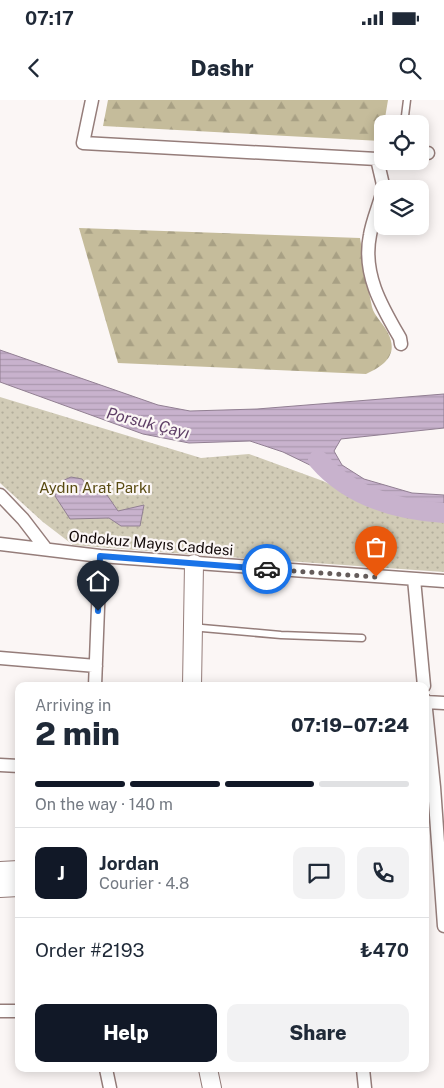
<!DOCTYPE html>
<html lang="en">
<head>
<meta charset="utf-8">
<style>
  body { margin:0; font-family:"Public Sans",sans-serif; background:#f2f2f3; color:#1f2937; height:100vh; display:flex; flex-direction:column; font-size:19px; white-space:nowrap }
  * { box-sizing:border-box; margin:0 }
  p { font-size:16px; color:#747a83 }
  .icon { flex:none; width:28px; height:28px; fill:none; stroke:currentColor; stroke-width:2; stroke-linecap:round; stroke-linejoin:round }
  .map { position:relative; flex:1; overflow:hidden }
  .panel { position:absolute; left:15px; top:582px; width:414px; height:390px; display:flex; flex-direction:column; background:#fff; border-radius:10px; box-shadow:0 2px 12px #0003 }
  .panel>* { flex:none }
  .tools { position:absolute; left:374px; top:15px; display:grid; gap:10px }
  .tools a { display:grid; place-items:center; width:55px; height:55px; border-radius:10px; background:#fff; box-shadow:0 2px 12px #0003; font-size:25px }
  .pin { position:absolute; display:grid; place-items:center; width:42px; height:42px; color:#fff; margin:-51px -21px; border-radius:50% 50% 50% 0; rotate:-45deg; box-shadow:0 0 5px #0007 }
  .pin .icon { rotate:45deg }
  .courier { position:absolute; display:grid; place-items:center; width:50px; height:50px; margin:-25px; border:4px solid #1a73e8; border-radius:50%; background:#fff; color:#222; box-shadow:0 1px 6px #0007 }
  .headline em { font-style:normal; font-weight:800 }
  .headline div { display:flex; flex-direction:column-reverse }
  .headline { display:flex; align-items:center; justify-content:space-between; height:85px; padding:0 20px }
  h1 { font-size:32px; font-weight:800; line-height:38px }
  .bar { display:grid; grid-template-columns:repeat(4,1fr); gap:8px 5px; align-content:center; height:60px; padding:0 20px }
  .bar i { height:6px; border-radius:4px; background:#e0e1e3 }
  .bar .active { background:#111827 }
  .bar p { grid-column:span 4 }
  .line { display:flex; align-items:center; gap:12px; padding:0 20px; border-top:1px solid #e0e1e3 }
  .line div { flex:1 }
  .round { display:grid; place-items:center; flex:none; width:52px; height:52px; border-radius:10px; background:#f2f2f3 }
  .primary-button { display:flex; gap:10px; margin-top:auto; padding:10px 20px }
  .primary-button a { flex:1; height:58px; border-radius:10px; background:#111827; color:#fff; font-size:20px; font-weight:800; line-height:58px; text-align:center }
  .primary-button a+a { background:#f2f2f3; color:#1f2937 }
  .status { display:flex; justify-content:space-between; align-items:center; height:35px; padding:0 25px; background:#fff; direction:ltr }
  .status svg { height:14px; fill:currentColor }
  header { display:flex; justify-content:space-between; align-items:center; height:65px; padding:0 20px; background:#fff; font-size:22px; font-weight:800 }
  .map>svg:first-child { display:block }
</style>
</head>
<body>
<div class="status"><b>07:17</b><svg viewBox="0 0 49 12"><path d="M0 12V9h3v3zM5 12V6h3v6zM10 12V3h3v9zM15 12V0h3v12zM26 1h20v11H26zM47 4h2v5h-2z"/></svg></div>
<header><svg class="icon" aria-label="back" viewBox="0 0 24 24"><path d="M15 5l-7 7 7 7"/></svg>Dashr<svg class="icon" aria-label="search" viewBox="0 0 24 24"><circle cx="10" cy="10" r="6"/><path d="M15 15l6 6"/></svg></header>
<div class="map">
<svg width="444" height="988" viewBox="0 0 444 988">
  <defs>
    <pattern id="forest-firs" width="22" height="20" patternUnits="userSpaceOnUse" patternTransform="scale(1.25)"><rect width="22" height="20" fill="#c5bc9b"/><path d="M5 1l3.5 6h-7zM16 11l3.5 6h-7z" fill="#a8a084"/></pattern>
    <pattern id="park-dots" width="8" height="8" patternUnits="userSpaceOnUse" patternTransform="scale(1.25)"><rect width="8" height="8" fill="#d1cbb6"/><path d="M2 2h.1M6 6h.1" fill="none" stroke="#b2ad9b" stroke-width="1.8" stroke-linecap="round"/></pattern>
    <pattern id="water-rules" width="6" height="5" patternUnits="userSpaceOnUse" patternTransform="scale(1.25)"><rect width="6" height="5" fill="#c8b2cd"/><path d="M0 2.5h6" fill="none" stroke="#ab98af"/></pattern>
  </defs>
  <rect width="100%" height="100%" fill="#fbf6f5"/>
  <path fill="url(#forest-firs)" d="M 108,0 L 388,0 L 384,24 L 382,24 L 381,41 L 103,26 Z
    M 79,128 L 360,138 C 364,161 367,184 372,207 C 374,216 384,224 388,233 C 399,255 384,266 366,274 L 118,263 Z"/>
  <path fill="url(#park-dots)" d="M 0,297 L 201,358 L 249,354 L 323,381 L 390,413 L 444,416 L 444,472 L 185,454 L 73,445 L 43,422 L 0,383 Z"/>
  <path fill="url(#water-rules)" stroke="#917f92" d="M 0,250 L 158,305 L 190,311 L 257,309 L 444,294 L 444,328 L 341,339 L 334,351 L 342,365 L 364,379 L 412,393 L 444,395 L 444,407 L 423,407 L 380,399 L 283,352 L 250,341 L 189,343 L 143,334 L 0,282 Z
    M 71,377 L 82,379 L 93,393 L 107,395 L 118,411 L 144,405 L 140,426 L 121,426 L 109,418 L 70,419 L 55,396 L 62,381 Z"/>
  <g fill="none" stroke-linecap="round" stroke-linejoin="round">
    <path stroke="#c8b2cd" stroke-width="20" d="M 318,360 C 349,396 397,410 444,413"/>
    <g stroke="#957d7a" stroke-width="9">
      <path id="service" d="M 404,24 L 407,0
        M 202,528 L 281,535 L 362,538"/>
    </g>
    <g stroke="#957d7a" stroke-width="15">
      <path id="minor" d="M 92,0 L 83,43 L 377,59 L 382,56
        M 420,53 L 428,53
        M 377,59 L 384,89
        M 382,94 C 378,108 372,122 370,135 C 362,174 382,207 400,238 L 401,244
        M 0,395 L 23,419 L 46,449
        M 0,444 L 100,456 L 444,481
        M 414,479 L 424,586
        M 0,558 L 96,566
        M 95,586 L 100,456
        M 425,600 L 434,687 L 444,826
        M 425,602 L 444,603
        M 0,665 L 19,666
        M 0,911 L 19,911
        M 106,969 L 110,988
        M 363,969 L 365,988"/>
    </g>
    <g stroke="#957d7a" stroke-width="20">
      <path id="secondary" d="M 192,586 L 194,464
        M 0,771 L 19,770
        M 0,788 L 19,787
        M 208,969 L 212,988"/>
    </g>
    <use href="#service" stroke="#fff" stroke-width="6"/>
    <use href="#minor" stroke="#fff" stroke-width="12"/>
    <use href="#secondary" stroke="#fff" stroke-width="18"/>
  </g>
  <g fill="none" stroke-linecap="round" stroke-linejoin="round">
    <path stroke="#645c5b" stroke-width="5" stroke-dasharray="0 9" d="M 267,469 L 376,477"/>
    <path stroke="#1a73e8" stroke-width="6" d="M 98,511 L 100,456 L 267,469"/>
  </g>
  <g text-anchor="middle" dominant-baseline="central" stroke-width="4.5" stroke-linejoin="round" paint-order="stroke">
    <g font-size="15" fill="#594b12" stroke="#fbf6f5">
      <text x="95" y="387">Aydın Arat Parkı</text>
    </g>
    <g font-size="15" fill="#120908" stroke="#fbf6f5">
      <text transform="translate(151 443) rotate(5)">Ondokuz Mayıs Caddesi</text>
    </g>
    <g font-size="16" font-style="italic" fill="#5e3e66" stroke="#fbf6f5">
      <text transform="translate(148 323) rotate(14)">Porsuk Çayı</text>
    </g>
  </g>
</svg>
<div class="tools">
<a><svg class="icon" aria-label="locate" viewBox="0 0 24 24"><circle cx="12" cy="12" r="6"/><path d="M12 2v4M12 18v4M2 12h4M18 12h4"/></svg></a>
<a><svg class="icon" aria-label="layers" viewBox="0 0 24 24"><path d="M12 4l9 5-9 5-9-5zM3 14l9 5 9-5"/></svg></a>
</div>
<div class="pin" style="left:376px;top:477px;background:#ea580c"><svg class="icon" aria-label="bag" viewBox="0 0 24 24"><path d="M5 8h14l-1 12H6zM9 8a3 3 0 0 1 6 0"/></svg></div>
<div class="pin" style="left:98px;top:511px;background:#1f2937"><svg class="icon" aria-label="home" viewBox="0 0 24 24"><path d="M3 11l9-7 9 7M6 9v11h12V9"/></svg></div>
<div class="courier" style="left:267px;top:469px"><svg class="icon" aria-label="car" viewBox="0 0 24 24"><path d="M5 17H2v-5l4-1 3-4h7l3 4 3 1v5h-3M9 17h6M6 11h13"/><circle cx="7" cy="17" r="2"/><circle cx="17" cy="17" r="2"/></svg></div>
<section class="panel">
<div class="headline"><div><h1>2 min</h1><p>Arriving in</p></div><em>07:19–07:24</em></div>
<div class="bar"><i class="active"></i><i class="active"></i><i class="active"></i><i></i><p>On the way · 140 m</p></div>
<div class="line" style="height:90px"><b class="round" style="background:#111827;color:#fff">J</b><div><b>Jordan</b><p>Courier · 4.8</p></div><a class="round"><svg class="icon" aria-label="chat" viewBox="0 0 24 24"><path d="M4 5h16v11H9l-5 4z"/></svg></a><a class="round"><svg class="icon" aria-label="phone" viewBox="0 0 24 24"><path d="M5 4h4l2 5-3 2q2 4 5 5l2-3 5 2v4C11 20 4 13 5 4z"/></svg></a></div>
<div class="line" style="height:65px"><div>Order #2193</div><b>₺470</b></div>
<div class="primary-button"><a>Help</a><a>Share</a></div>
</section>
</div>
</body>
</html>
